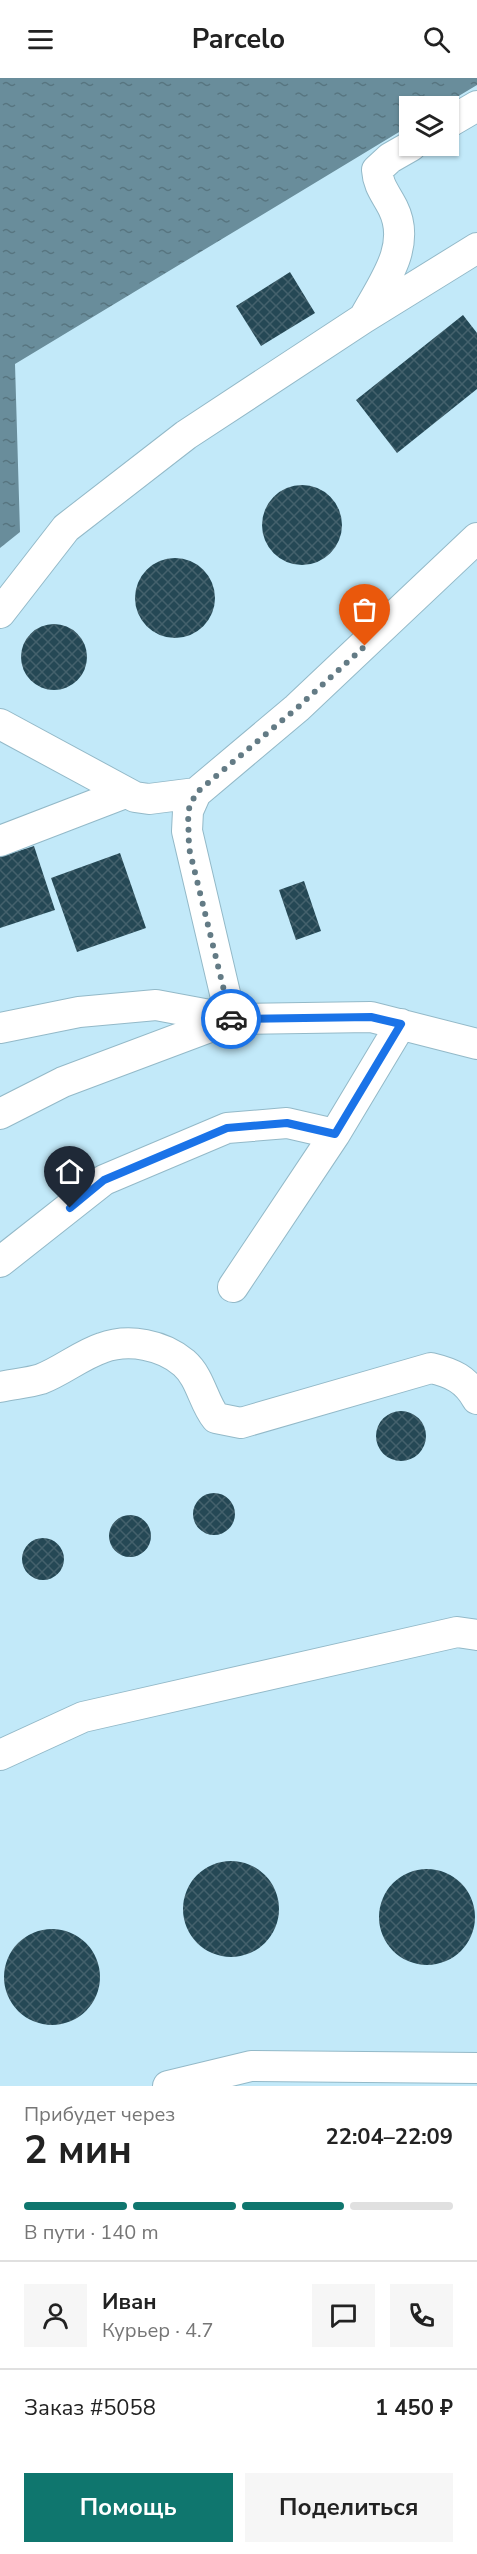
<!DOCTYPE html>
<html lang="ru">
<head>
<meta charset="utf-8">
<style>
  body { margin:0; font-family:"Nunito Sans",sans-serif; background:#f6f6f6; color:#222; height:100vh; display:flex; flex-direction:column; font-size:22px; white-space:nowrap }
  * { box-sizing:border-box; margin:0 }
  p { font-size:20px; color:#767676 }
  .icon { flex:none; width:33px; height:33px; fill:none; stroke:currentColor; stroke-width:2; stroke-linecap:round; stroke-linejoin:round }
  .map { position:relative; height:2008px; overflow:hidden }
  .sheet { display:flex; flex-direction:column; background:#fff; flex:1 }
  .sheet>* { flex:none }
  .tools { position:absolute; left:399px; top:18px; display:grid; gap:12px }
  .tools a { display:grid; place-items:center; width:60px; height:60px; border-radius:0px; background:#fff; box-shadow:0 2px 4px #0004; font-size:30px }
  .pin { position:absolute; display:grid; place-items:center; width:51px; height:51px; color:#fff; margin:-62px -26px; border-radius:50% 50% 50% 0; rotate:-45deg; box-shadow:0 0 6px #0007 }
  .pin .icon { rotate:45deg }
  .courier { position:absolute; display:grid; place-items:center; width:60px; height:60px; margin:-30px; border:4px solid #1a73e8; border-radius:50%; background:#fff; color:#222; box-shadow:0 2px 8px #0007 }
  .headline em { font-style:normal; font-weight:700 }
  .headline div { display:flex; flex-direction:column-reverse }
  .headline { display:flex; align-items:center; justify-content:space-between; height:102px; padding:0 24px }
  h1 { font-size:39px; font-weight:700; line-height:45px }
  .bar { display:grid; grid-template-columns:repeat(4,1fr); gap:9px 6px; align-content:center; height:72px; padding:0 24px }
  .bar i { height:8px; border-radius:4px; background:#e0e0e0 }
  .bar .active { background:#0f766e }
  .bar p { grid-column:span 4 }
  .line { display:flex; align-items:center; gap:15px; padding:0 24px; border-top:2px solid #e0e0e0 }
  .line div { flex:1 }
  .round { display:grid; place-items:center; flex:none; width:63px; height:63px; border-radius:0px; background:#f6f6f6 }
  .primary-button { display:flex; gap:12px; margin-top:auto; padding:12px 24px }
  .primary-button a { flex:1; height:69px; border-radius:0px; background:#0f766e; color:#fff; font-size:24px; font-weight:700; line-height:69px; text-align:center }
  .primary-button a+a { background:#f6f6f6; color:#222 }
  header { display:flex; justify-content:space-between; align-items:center; height:78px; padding:0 24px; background:#fff; font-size:27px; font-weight:700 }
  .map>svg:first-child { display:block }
</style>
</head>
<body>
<header><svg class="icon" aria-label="menu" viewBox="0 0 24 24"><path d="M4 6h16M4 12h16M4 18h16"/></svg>Parcelo<svg class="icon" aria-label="search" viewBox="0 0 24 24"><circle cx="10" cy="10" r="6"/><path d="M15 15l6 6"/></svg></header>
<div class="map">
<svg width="477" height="2008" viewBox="0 0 477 2008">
  <defs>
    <pattern id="water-ripples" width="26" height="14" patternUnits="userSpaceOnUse" patternTransform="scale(1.5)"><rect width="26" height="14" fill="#698d9b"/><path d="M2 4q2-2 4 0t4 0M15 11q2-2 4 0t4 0" fill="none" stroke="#577580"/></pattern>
    <pattern id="building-cross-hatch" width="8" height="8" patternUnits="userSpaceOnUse" patternTransform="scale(1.5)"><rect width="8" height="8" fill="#254855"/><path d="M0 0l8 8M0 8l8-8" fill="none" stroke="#44616c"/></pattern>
  </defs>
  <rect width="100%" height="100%" fill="#c2e9f9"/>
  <path fill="url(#water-ripples)" d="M 0,0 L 477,0 L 477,7 L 442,28 L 410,28 L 409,48 L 15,286 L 20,454 L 0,470 Z"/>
  <path fill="url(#building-cross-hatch)" d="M 290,194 L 315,235 L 261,268 L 236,228 Z
    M 463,237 L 477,255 L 477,311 L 397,375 L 356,322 Z
    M262 447a40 40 0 1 1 80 0a40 40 0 1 1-80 0Z
    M135 520a40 40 0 1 1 80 0a40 40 0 1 1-80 0Z
    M21 579a33 33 0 1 1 66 0a33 33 0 1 1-66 0Z
    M 34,768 L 55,832 L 0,850 L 0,779 Z
    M 120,775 L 146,850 L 77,874 L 51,800 Z
    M 304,803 L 321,853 L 296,862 L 279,812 Z
    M376 1358a25 25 0 1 1 50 0a25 25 0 1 1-50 0Z
    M193 1436a21 21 0 1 1 42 0a21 21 0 1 1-42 0Z
    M109 1458a21 21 0 1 1 42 0a21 21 0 1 1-42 0Z
    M22 1481a21 21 0 1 1 42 0a21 21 0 1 1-42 0Z
    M183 1831a48 48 0 1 1 96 0a48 48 0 1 1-96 0Z
    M379 1839a48 48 0 1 1 96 0a48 48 0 1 1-96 0Z
    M4 1899a48 48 0 1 1 96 0a48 48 0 1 1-96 0Z"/>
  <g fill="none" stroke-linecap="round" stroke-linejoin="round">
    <g stroke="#93b9c8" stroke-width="32">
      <path id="minor" d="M 448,45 L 477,28
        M 365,238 C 383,205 412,168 393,130 C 386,116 378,108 377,92 L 390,80 L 411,68
        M 477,460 L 297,630 L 196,715 L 188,733 L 187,753 L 231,941 L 371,939 L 477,966
        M 0,535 L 66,450 L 186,357 L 364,240 L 477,170
        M 0,646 L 135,719 L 149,721 L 196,715
        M 0,763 L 125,715
        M 0,950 L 79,934 L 156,927 L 231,941 L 63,1004 L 0,1036
        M 0,1184 L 104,1102 L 227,1050 L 287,1045 L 335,1056
        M 233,1209 L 335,1056 L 401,946
        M 0,1309 C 13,1306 28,1305 41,1301 C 62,1293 81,1277 102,1270 C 129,1260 163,1267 184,1285 C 201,1300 203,1324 216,1340 L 241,1345 L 431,1290 C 452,1295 466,1301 477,1321
        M 0,1677 L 83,1639 L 457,1554 L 477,1557
        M 168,2008 L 251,1988 L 477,1990"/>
    </g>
    <use href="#minor" stroke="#fff" stroke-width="30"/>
  </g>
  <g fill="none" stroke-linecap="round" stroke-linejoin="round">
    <path stroke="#637b85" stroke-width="6" stroke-dasharray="0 10.8" d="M 231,941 L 189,770 L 188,733 L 196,715 L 297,630 L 365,568"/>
    <path stroke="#1a73e8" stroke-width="8" d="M 70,1130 L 104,1102 L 227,1050 L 287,1045 L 335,1056 L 401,946 L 371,939 L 231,941"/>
  </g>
</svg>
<div class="tools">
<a><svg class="icon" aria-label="layers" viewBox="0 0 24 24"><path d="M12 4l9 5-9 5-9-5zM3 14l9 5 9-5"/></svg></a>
</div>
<div class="pin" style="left:365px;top:568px;background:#ea580c"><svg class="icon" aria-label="bag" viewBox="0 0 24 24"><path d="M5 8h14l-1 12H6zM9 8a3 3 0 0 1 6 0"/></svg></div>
<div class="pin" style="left:70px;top:1130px;background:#1f2937"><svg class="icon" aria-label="home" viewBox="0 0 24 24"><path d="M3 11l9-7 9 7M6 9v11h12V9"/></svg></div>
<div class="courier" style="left:231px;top:941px"><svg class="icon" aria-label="car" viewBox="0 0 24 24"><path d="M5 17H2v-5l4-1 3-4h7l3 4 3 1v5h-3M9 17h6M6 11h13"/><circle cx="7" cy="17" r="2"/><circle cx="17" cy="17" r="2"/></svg></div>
</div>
<section class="sheet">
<div class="headline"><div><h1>2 мин</h1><p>Прибудет через</p></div><em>22:04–22:09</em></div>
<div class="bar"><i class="active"></i><i class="active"></i><i class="active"></i><i></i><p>В пути · 140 m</p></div>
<div class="line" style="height:108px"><a class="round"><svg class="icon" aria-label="person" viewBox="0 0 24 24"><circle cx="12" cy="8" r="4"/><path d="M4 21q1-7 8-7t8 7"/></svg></a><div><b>Иван</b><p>Курьер · 4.7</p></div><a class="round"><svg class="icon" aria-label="chat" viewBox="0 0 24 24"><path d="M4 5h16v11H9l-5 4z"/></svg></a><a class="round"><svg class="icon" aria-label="phone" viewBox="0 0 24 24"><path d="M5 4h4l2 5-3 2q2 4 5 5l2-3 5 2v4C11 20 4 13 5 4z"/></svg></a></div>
<div class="line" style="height:78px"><div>Заказ #5058</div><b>1 450 ₽</b></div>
<div class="primary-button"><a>Помощь</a><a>Поделиться</a></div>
</section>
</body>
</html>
